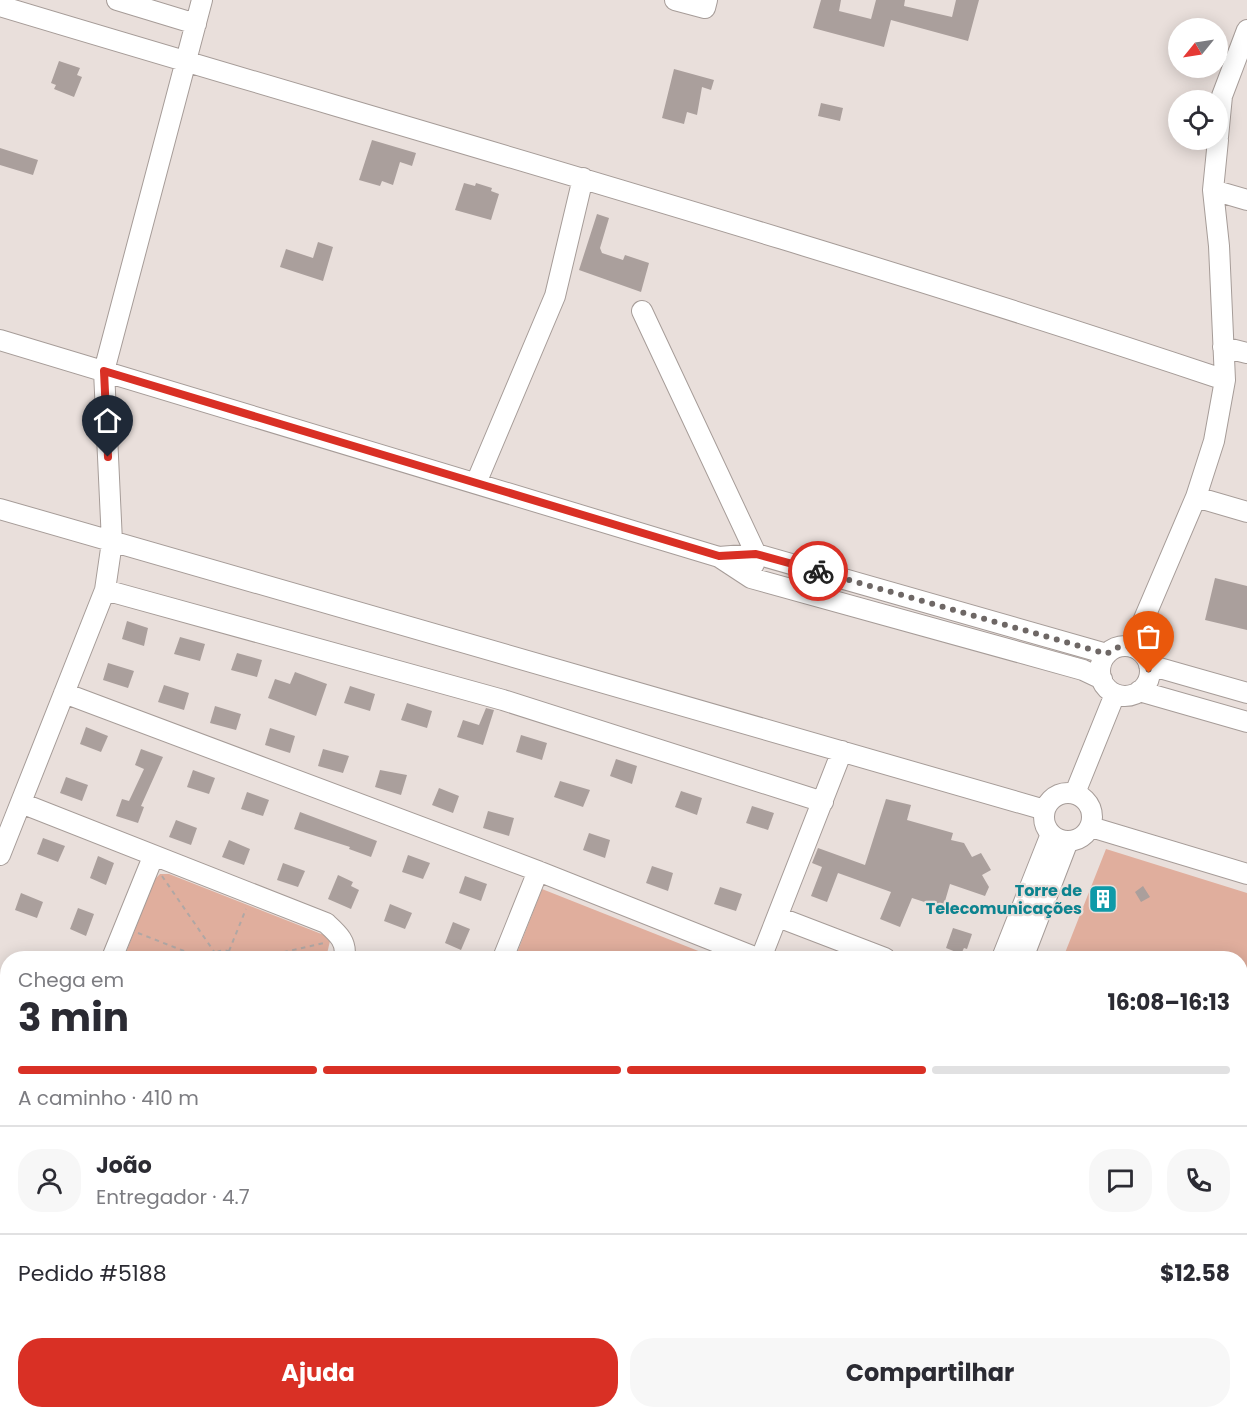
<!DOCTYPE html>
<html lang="pt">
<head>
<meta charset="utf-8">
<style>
  body { margin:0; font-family:Poppins,sans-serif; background:#f7f7f7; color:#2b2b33; height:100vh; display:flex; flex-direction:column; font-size:22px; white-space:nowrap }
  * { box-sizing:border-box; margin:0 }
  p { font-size:20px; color:#7c7c81 }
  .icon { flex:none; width:33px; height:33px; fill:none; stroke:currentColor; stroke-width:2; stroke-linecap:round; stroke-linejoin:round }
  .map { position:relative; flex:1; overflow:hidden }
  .details { position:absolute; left:0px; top:951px; width:1248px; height:468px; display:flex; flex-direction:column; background:#fff; border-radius:24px 24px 0 0; box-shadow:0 3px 15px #0003 }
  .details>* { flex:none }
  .needle { width:39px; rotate:240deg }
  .controls { position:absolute; left:1168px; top:18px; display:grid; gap:12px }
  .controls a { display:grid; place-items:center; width:60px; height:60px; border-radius:50%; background:#fff; box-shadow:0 3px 15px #0003; font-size:30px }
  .pin { position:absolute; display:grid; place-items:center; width:51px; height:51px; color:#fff; margin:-62px -26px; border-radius:50% 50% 50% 0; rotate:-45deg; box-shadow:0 0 6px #0007 }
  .pin .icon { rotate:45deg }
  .courier { position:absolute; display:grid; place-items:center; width:60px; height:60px; margin:-30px; border:4px solid #d93025; border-radius:50%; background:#fff; color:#222; box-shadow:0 2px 8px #0007 }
  .headline em { font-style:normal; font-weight:700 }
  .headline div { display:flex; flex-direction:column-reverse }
  .headline { display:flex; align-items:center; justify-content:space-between; height:102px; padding:0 18px }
  h1 { font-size:39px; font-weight:700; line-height:45px }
  .bar { display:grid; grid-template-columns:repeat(4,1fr); gap:9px 6px; align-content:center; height:72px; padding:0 18px }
  .bar i { height:8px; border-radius:4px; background:#e1e1e2 }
  .bar .selected { background:#d93025 }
  .bar p { grid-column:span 4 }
  .line { display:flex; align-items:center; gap:15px; padding:0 18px; border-top:2px solid #e1e1e2 }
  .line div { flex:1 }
  .round { display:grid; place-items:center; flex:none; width:63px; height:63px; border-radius:24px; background:#f7f7f7 }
  .action { display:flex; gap:12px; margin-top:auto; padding:12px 18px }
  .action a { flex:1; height:69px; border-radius:24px; background:#d93025; color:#fff; font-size:24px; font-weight:700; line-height:69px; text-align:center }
  .action a+a { background:#f7f7f7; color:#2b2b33 }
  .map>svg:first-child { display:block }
</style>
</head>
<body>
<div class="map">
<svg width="1247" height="1419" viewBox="0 0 1247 1419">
  <rect width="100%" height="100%" fill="#e9dfdb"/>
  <path fill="#e0ae9d" d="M 1106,849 L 1247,893 L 1247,1419 L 1123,1419 C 1102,1413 1086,1412 1065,1419 L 881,1419 L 884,1412 L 1240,1412 L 1240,958 L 1063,958 Z
    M 160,874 L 169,874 L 324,935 L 330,941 L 326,958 L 124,958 L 154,880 Z
    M 542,889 L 716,958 L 515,958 Z"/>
  <path fill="#aa9f9c" d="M 821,0 L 841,0 L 839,11 L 871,19 L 876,0 L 905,0 L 904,6 L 952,17 L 956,0 L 979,0 L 968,41 L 891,20 L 884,47 L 813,28 Z
    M 59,61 L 80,68 L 77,75 L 82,77 L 74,97 L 54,89 L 56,85 L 51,83 Z
    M 674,69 L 714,80 L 711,90 L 702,87 L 697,115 L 687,112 L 684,124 L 662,118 Z
    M 821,103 L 843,108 L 840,121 L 818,116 Z
    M 372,140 L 416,153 L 412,166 L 400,162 L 393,185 L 382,181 L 380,186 L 359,180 Z
    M 0,148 L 38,160 L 33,175 L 0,165 Z
    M 464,183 L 475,186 L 476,183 L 492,188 L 491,191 L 499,194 L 491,220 L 455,210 Z
    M 597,214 L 609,218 L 600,248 L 602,253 L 623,260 L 625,255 L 649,263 L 641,292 L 579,270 Z
    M 318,242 L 333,247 L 323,281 L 280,267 L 286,249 L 313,258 Z
    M 1215,578 L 1247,586 L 1247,630 L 1205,620 Z
    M 127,621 L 148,628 L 144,646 L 122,639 Z
    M 180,637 L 205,644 L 200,661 L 174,654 Z
    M 237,653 L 262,660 L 257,677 L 231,670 Z
    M 108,663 L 134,671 L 128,688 L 103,680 Z
    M 295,672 L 327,684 L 316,716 L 268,698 L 275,679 L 290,684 Z
    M 164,685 L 189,693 L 184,710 L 158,702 Z
    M 350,686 L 375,694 L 370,711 L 344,703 Z
    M 407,703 L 432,711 L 427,728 L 401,720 Z
    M 215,706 L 241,714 L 236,730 L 210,723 Z
    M 486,708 L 494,710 L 483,745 L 457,737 L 463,720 L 479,725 Z
    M 86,727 L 108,736 L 101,752 L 80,744 Z
    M 270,728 L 295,736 L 290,753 L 265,745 Z
    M 521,735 L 547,743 L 542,760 L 516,752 Z
    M 141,749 L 163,757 L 141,806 L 144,807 L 138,823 L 116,816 L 122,799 L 129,801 L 144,769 L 135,765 Z
    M 323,749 L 349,756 L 343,773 L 318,766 Z
    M 616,759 L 637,766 L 632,784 L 610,776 Z
    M 193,770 L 215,778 L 209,794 L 187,787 Z
    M 380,770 L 407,775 L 401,795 L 375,787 Z
    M 66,777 L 88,785 L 82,801 L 60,793 Z
    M 560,781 L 590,790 L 583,807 L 554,797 Z
    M 439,788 L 459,796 L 453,813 L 432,805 Z
    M 681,791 L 702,798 L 697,815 L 675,807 Z
    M 247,792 L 269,800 L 263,816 L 241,809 Z
    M 886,799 L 911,805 L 907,820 L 953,833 L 951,840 L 964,843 L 972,857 L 981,853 L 991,870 L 982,875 L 989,887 L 985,896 L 950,884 L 943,908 L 912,898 L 900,927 L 880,919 L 891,892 L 838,873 L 827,902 L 811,896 L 822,867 L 812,863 L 818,848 L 865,865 Z
    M 752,806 L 774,813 L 768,830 L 746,823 Z
    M 488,811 L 514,818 L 509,836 L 483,828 Z
    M 300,812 L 377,841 L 371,857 L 349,849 L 350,847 L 294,829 Z
    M 176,820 L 197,828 L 191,845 L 169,837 Z
    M 589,833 L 610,840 L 605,858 L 583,850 Z
    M 43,838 L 65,846 L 58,862 L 37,854 Z
    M 229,840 L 250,849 L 244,865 L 222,857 Z
    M 408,855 L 430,863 L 423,879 L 402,872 Z
    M 98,856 L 114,863 L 106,885 L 90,878 Z
    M 283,863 L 305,871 L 298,887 L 277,880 Z
    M 652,866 L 673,873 L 668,891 L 646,883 Z
    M 338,875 L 353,882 L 351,886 L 359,890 L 351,909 L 328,899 Z
    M 465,876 L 487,884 L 481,901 L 459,893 Z
    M 1143,886 L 1150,897 L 1141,902 L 1135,892 Z
    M 720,887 L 742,894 L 736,911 L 714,904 Z
    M 21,893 L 43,902 L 37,918 L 15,910 Z
    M 390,904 L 412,913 L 405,929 L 384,921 Z
    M 78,908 L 94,914 L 86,936 L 70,929 Z
    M 453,922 L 470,929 L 461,950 L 445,943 Z
    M 953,928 L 972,934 L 967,949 L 964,948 L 961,954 L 946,948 Z"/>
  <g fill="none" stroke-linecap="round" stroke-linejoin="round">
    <g stroke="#a69c98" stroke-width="22">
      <path id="minor" d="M 117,0 L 196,24
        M 675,0 L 705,8 L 707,0
        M 0,6 C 409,129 820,244 1225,380
        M 1218,137 L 1222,96 L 1247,30
        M 1213,190 L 1247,200
        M 642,311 L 756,554 L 754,564
        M 0,340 L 719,557 L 751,578 L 1083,670 L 1102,679
        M 1223,347 L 1247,353
        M 476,483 L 555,296 L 583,178
        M 1196,497 L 1247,512
        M 0,509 L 1045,810
        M 719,557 L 756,554 L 1107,654
        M 105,590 L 503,700 L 823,802
        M1100 671a25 25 0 1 1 50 0a25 25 0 1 1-50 0Z
        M 1132,647 L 1196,497 L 1214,441 L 1225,380 L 1219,246 L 1213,190 L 1218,140
        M 1149,665 L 1247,693
        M 1139,691 L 1247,722
        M 64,693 L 538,871 L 757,958
        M1044 817a24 24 0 1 1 48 0a24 24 0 1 1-48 0Z
        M 1075,793 L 1115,694
        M 21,803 L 326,923 C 337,933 348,942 344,958
        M 1091,827 L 1247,874
        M 0,855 L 105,590 L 112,542 L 104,371 L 202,0
        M 778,917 L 885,958
        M 112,958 L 153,857
        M 503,958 L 538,871
        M 761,958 L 842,751
        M 1002,958 L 1051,834
        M 1023,958 L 1068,841
        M 0,1102 L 8,1105
        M 1240,1139 L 1247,1135
        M 1240,1198 L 1247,1188
        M 0,1268 L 8,1270
        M 364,1412 L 382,1419
        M 808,1412 L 827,1419
        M 315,1419 L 318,1412
        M 580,1419 L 583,1412
        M 846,1419 L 848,1412
        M 1066,1419 L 1070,1412"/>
    </g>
    <path stroke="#b0a7a4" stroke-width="2" stroke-dasharray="4.5 4.5" stroke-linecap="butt" d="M 162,876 L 215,953
      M 138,933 L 202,958
      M 229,951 L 246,909
      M 210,958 C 218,948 230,948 238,958
      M 257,958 L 324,943"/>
    <use href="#minor" stroke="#fff" stroke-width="20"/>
  </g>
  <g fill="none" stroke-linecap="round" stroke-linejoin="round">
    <path stroke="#6e6765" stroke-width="6" stroke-dasharray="0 10.8" d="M 818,571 L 1107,654 C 1125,638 1147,649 1149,673"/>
    <path stroke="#d93025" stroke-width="8" d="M 108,457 L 104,371 L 719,556 L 756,554 L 818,571"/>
  </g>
  <defs>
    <g id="building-square" transform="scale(1.5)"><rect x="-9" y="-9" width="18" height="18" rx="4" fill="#0f9aa8" stroke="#e9dfdb"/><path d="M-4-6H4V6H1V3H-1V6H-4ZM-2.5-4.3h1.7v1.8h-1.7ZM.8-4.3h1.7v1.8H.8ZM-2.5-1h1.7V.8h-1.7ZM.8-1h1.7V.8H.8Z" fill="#fff"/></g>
  </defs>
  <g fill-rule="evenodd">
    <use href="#building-square" x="1103" y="899"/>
  </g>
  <g text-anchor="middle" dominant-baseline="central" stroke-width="4.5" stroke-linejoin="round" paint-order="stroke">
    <g font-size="16" font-weight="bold" fill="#0d838f" stroke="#e9dfdb" text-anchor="end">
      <text x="1082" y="890">Torre de<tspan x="1082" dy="18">Telecomunicações</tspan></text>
    </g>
  </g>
</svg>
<div class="controls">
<a><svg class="needle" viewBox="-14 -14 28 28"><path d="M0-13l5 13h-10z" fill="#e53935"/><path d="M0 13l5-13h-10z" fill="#7c7c81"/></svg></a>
<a><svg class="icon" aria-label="locate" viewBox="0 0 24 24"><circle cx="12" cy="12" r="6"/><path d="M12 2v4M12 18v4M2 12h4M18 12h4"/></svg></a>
</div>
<div class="pin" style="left:1149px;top:673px;background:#ea580c"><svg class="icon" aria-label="bag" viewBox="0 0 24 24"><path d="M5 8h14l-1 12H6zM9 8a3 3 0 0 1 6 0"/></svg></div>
<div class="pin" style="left:108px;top:457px;background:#1f2937"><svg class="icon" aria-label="home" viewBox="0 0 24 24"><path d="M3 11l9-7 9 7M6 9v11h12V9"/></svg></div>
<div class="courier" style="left:818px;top:571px"><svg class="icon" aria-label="bike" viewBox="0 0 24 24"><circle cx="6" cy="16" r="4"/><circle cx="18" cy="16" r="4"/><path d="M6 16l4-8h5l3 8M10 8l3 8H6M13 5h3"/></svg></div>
<section class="details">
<div class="headline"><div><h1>3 min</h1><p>Chega em</p></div><em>16:08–16:13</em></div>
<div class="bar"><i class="selected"></i><i class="selected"></i><i class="selected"></i><i></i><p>A caminho · 410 m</p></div>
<div class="line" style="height:108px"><a class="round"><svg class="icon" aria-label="person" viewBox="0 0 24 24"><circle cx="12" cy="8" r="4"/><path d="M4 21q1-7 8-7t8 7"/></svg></a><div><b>João</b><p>Entregador · 4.7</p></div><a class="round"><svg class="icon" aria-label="chat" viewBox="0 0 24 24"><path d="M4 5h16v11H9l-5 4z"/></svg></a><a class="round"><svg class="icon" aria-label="phone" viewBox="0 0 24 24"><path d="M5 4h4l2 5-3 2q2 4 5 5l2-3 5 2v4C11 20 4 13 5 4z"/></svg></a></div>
<div class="line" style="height:78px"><div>Pedido #5188</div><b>$12.58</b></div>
<div class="action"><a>Ajuda</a><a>Compartilhar</a></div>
</section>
</div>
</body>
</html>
